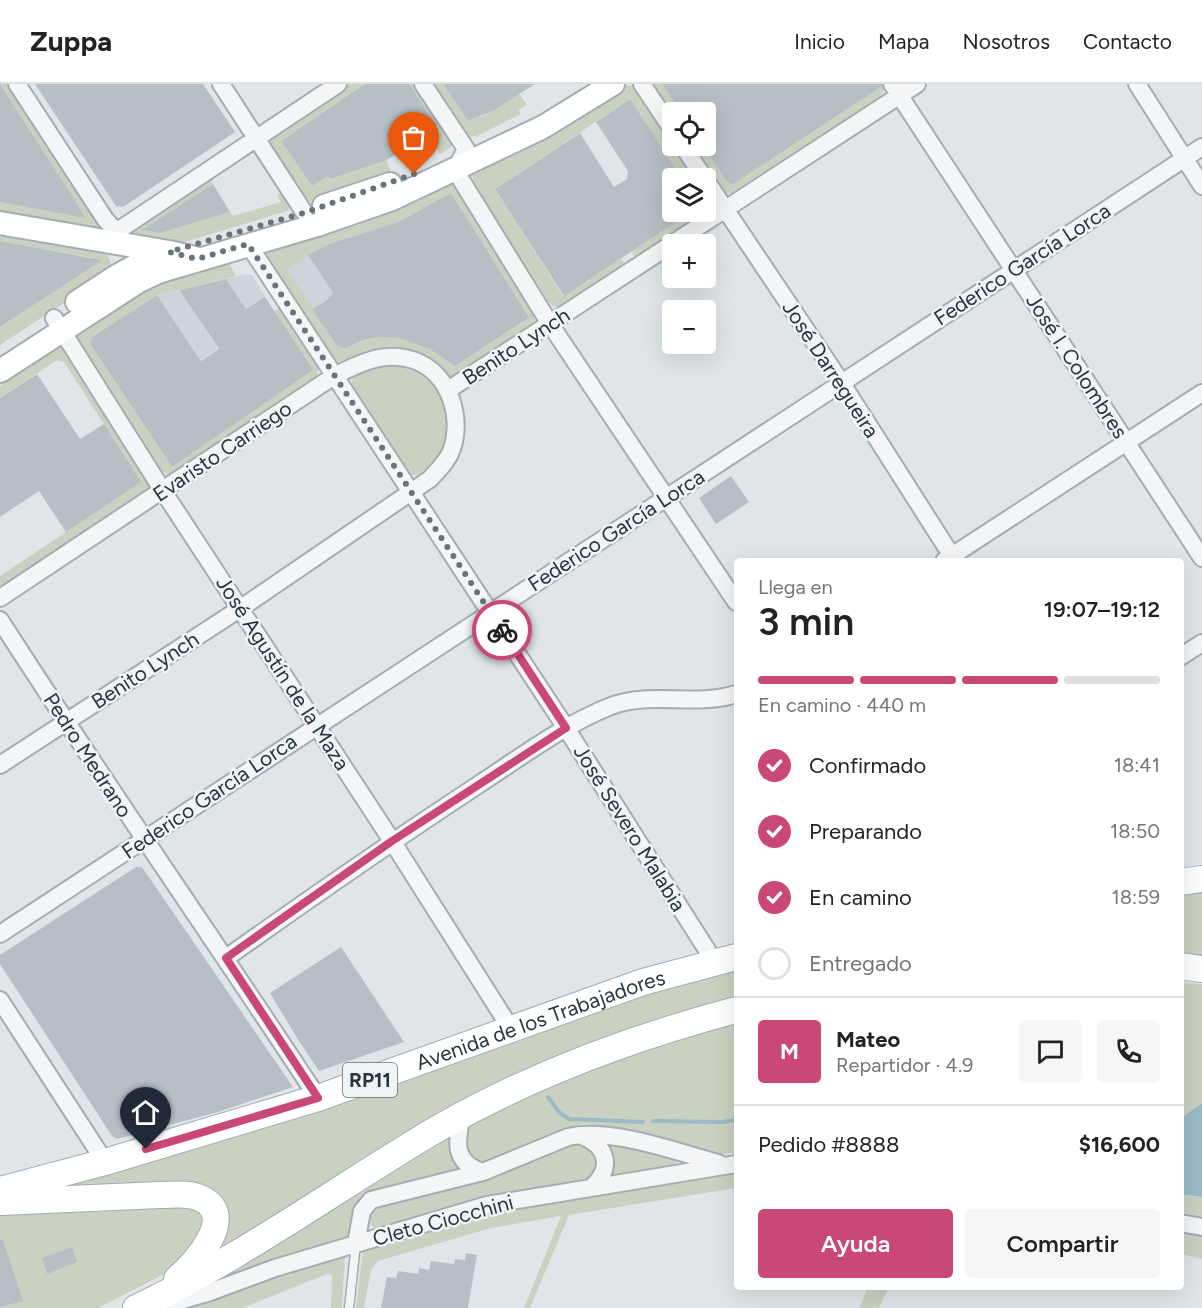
<!DOCTYPE html>
<html lang="es">
<head>
<meta charset="utf-8">
<style>
  body { margin:0; font-family:Figtree,sans-serif; background:#f6f6f6; color:#222; height:100vh; display:flex; flex-direction:column; font-size:22px; white-space:nowrap }
  * { box-sizing:border-box; margin:0 }
  p { font-size:20px; color:#767676 }
  .icon { flex:none; width:33px; height:33px; fill:none; stroke:currentColor; stroke-width:2; stroke-linecap:round; stroke-linejoin:round }
  .map { position:relative; flex:1; overflow:hidden }
  .side { position:absolute; left:734px; top:474px; width:450px; height:732px; display:flex; flex-direction:column; background:#fff; border-radius:6px; box-shadow:0 6px 24px #0002 }
  .side>* { flex:none }
  .fabs { position:absolute; left:662px; top:18px; display:grid; gap:12px }
  .fabs a { display:grid; place-items:center; width:54px; height:54px; border-radius:6px; background:#fff; box-shadow:0 6px 24px #0002; font-size:30px }
  .pin { position:absolute; display:grid; place-items:center; width:51px; height:51px; color:#fff; margin:-62px -26px; border-radius:50% 50% 50% 0; rotate:-45deg; box-shadow:0 0 6px #0007 }
  .pin .icon { rotate:45deg }
  .courier { position:absolute; display:grid; place-items:center; width:60px; height:60px; margin:-30px; border:4px solid #ca4877; border-radius:50%; background:#fff; color:#222; box-shadow:0 2px 8px #0007 }
  .overview em { font-style:normal; font-weight:600 }
  .overview div { display:flex; flex-direction:column-reverse }
  .overview { display:flex; align-items:center; justify-content:space-between; height:102px; padding:0 24px }
  h1 { font-size:39px; font-weight:600; line-height:45px }
  .bar { display:grid; grid-template-columns:repeat(4,1fr); gap:9px 6px; align-content:center; height:72px; padding:0 24px }
  .bar i { height:8px; border-radius:4px; background:#e0e0e0 }
  .bar .active { background:#ca4877 }
  .bar p { grid-column:span 4 }
  .line { display:flex; align-items:center; gap:15px; padding:0 24px; border-top:2px solid #e0e0e0 }
  .line div { flex:1 }
  .round { display:grid; place-items:center; flex:none; width:63px; height:63px; border-radius:6px; background:#f6f6f6 }
  ol { padding:0 24px; list-style:none }
  li { display:flex; align-items:center; gap:18px; height:66px }
  li p { margin-inline-start:auto }
  li .icon { padding:6px; border-radius:50%; background:#ca4877; color:#fff; stroke-width:4 }
  li:last-child { color:#767676 }
  li i { width:33px; height:33px; border:3px solid #e0e0e0; border-radius:50% }
  .action { display:flex; gap:12px; margin-top:auto; padding:12px 24px }
  .action a { flex:1; height:69px; border-radius:6px; background:#ca4877; color:#fff; font-size:24px; font-weight:600; line-height:69px; text-align:center }
  .action a+a { background:#f6f6f6; color:#222 }
  header { display:flex; align-items:center; gap:36px; box-sizing:border-box; height:84px; padding:0 30px; background:#fff; border-bottom:2px solid #e0e0e0 }
  header strong { font-size:28px }
  nav { display:flex; gap:33px; margin-inline-start:auto; font-size:21px }
  .map>svg:first-child { display:block }
</style>
</head>
<body>
<header>
<strong>Zuppa</strong>
<nav><a>Inicio</a><a>Mapa</a><a>Nosotros</a><a>Contacto</a></nav>
</header>
<div class="map">
<svg width="1202" height="1224" viewBox="0 0 1202 1224">
  <rect width="100%" height="100%" fill="#e0e5e9"/>
  <path fill="#ced5da" d="M 308,171 L 334,211 L 312,225 L 286,185 Z
    M 245,190 L 252,191 L 265,213 L 246,225 L 226,195 Z
    M 179,206 L 218,265 L 201,276 L 157,211 Z"/>
  <path fill="#c9d2c1" fill-rule="evenodd" d="M 0,0 L 11,0 L 99,139 L 97,144 L 0,132 L 0,118 L 80,132 Z
    M 349,0 L 365,0 L 281,57 L 312,102 L 328,92 L 330,95 L 386,76 L 391,87 L 386,89 L 388,94 L 381,91 L 341,104 L 313,119 L 302,111 L 269,56 L 273,51 Z
    M 409,0 L 414,0 L 451,54 L 451,63 L 440,70 L 437,65 L 428,69 L 421,57 L 423,56 L 421,53 L 438,42 Z
    M 431,0 L 443,0 L 468,37 L 486,30 L 519,10 L 527,21 L 518,26 L 521,30 L 477,52 L 470,53 L 465,49 Z
    M 653,0 L 662,0 L 681,28 L 672,30 Z
    M 882,0 L 884,6 L 879,13 L 732,109 L 726,109 L 719,103 L 692,62 L 703,62 L 727,98 L 733,99 Z
    M 623,1 L 633,2 L 637,4 L 694,94 L 682,94 L 630,15 L 495,105 L 563,212 L 621,174 L 626,181 L 560,223 L 553,222 L 548,217 L 474,102 L 472,90 L 473,87 L 498,73 L 501,77 C 544,56 590,35 623,1 Z
    M 210,95 L 213,100 L 149,142 L 148,147 L 160,149 L 230,128 L 233,132 L 281,118 L 277,111 L 284,108 C 287,114 293,121 287,127 L 185,158 L 172,159 L 134,152 L 133,145 Z
    M 441,100 L 451,100 L 458,105 L 536,232 L 534,240 L 453,293 C 446,290 443,286 437,281 C 426,273 408,264 393,263 C 372,261 345,281 334,277 L 265,174 L 265,167 L 307,151 L 310,156 L 361,140 L 360,134 L 384,125 L 387,130 L 421,116 L 419,110 ZM 451,109 L 528,235 L 455,282 C 449,279 445,274 440,270 C 421,258 396,249 373,254 C 359,257 352,265 337,262 L 287,185 L 329,160 L 398,138 Z
    M 705,113 L 709,120 L 707,127 L 636,174 L 631,167 L 691,128 L 705,128 Z
    M 0,146 L 102,166 C 110,174 114,179 108,190 L 0,261 L 0,243 L 97,178 L 94,174 L 0,157 Z
    M 228,177 L 236,192 L 157,211 L 91,255 L 90,260 L 172,383 L 312,286 L 274,227 L 281,223 L 319,282 L 316,295 L 171,391 L 161,387 L 76,256 L 76,248 L 90,237 L 93,241 L 124,220 L 123,215 L 142,202 Z
    M 59,260 L 63,262 L 151,402 L 0,503 L 0,492 L 141,398 L 64,278 L 57,276 L 0,314 L 0,302 L 45,273 L 42,268 Z
    M 381,281 C 487,283 444,412 407,388 L 352,303 C 350,286 368,285 381,281 Z
    M 1202,808 L 1202,874 L 1181,872 L 1180,810 Z
    M 736,883 L 736,914 L 388,1061 L 204,1175 L 216,1120 L 24,1109 L 243,1051 L 624,914 Z
    M 1181,899 L 1202,900 L 1202,1019 L 1181,1034 Z
    M 736,938 L 736,1069 L 721,1070 L 615,1043 L 583,1040 L 486,1079 C 465,1076 465,1062 467,1044 L 472,1040 L 537,1006 L 616,976 Z
    M 449,1052 L 465,1086 L 383,1107 L 350,1154 L 208,1202 L 209,1198 L 440,1053 Z
    M 581,1058 L 601,1075 L 594,1095 L 384,1145 L 374,1144 C 366,1137 369,1131 372,1123 Z
    M 608,1059 L 617,1060 L 676,1077 L 677,1080 L 675,1082 L 612,1093 L 609,1090 L 607,1061 Z
    M 736,1086 L 736,1104 L 569,1131 L 530,1224 L 524,1224 L 561,1132 L 491,1144 L 378,1177 L 371,1186 L 364,1224 L 356,1224 L 363,1166 L 489,1126 Z
    M 1180,1110 L 1202,1113 L 1202,1133 L 1181,1129 Z
    M 193,1118 L 210,1136 L 180,1182 L 98,1224 L 0,1224 L 0,1124 Z
    M 1181,1146 L 1202,1150 L 1202,1175 L 1181,1170 Z
    M 345,1170 L 342,1224 L 331,1224 L 332,1191 L 327,1190 L 242,1224 L 178,1224 L 277,1188 Z
    M 868,1203 L 889,1203 L 879,1224 L 859,1224 Z"/>
  <path fill="#9cbac8" d="M 1202,1019 L 1202,1113 L 1180,1110 L 1181,1034 Z"/>
  <g fill="none" stroke-linecap="round" stroke-linejoin="round">
    <path stroke="#9cbac8" stroke-width="4" d="M 548,1013 L 559,1028 L 569,1035 L 643,1038
      M 653,1037 L 722,1038 L 736,1036"/>
  </g>
  <path fill="#b7bfc5" d="M 0,0 L 86,134 L 0,118 Z
    M 35,0 L 203,0 L 235,48 L 123,123 L 116,122 Z
    M 365,0 L 409,0 L 438,42 L 421,53 L 419,51 L 402,62 L 404,65 L 387,76 L 330,95 L 328,92 L 312,102 L 281,57 Z
    M 443,0 L 535,0 L 494,26 L 468,37 Z
    M 662,0 L 882,0 L 882,2 L 733,100 L 727,98 L 705,65 L 705,28 L 681,28 Z
    M 630,15 L 682,94 L 672,94 L 672,128 L 691,128 L 564,212 L 495,105 L 580,49 L 614,103 L 627,95 L 628,87 L 596,38 Z
    M 213,100 L 230,128 L 160,149 L 142,146 Z
    M 451,109 L 529,234 L 455,282 L 430,265 L 400,254 L 379,253 L 364,256 L 346,264 L 337,262 L 312,225 L 327,216 L 333,209 L 308,171 L 329,160 L 398,138 Z
    M 0,157 L 38,164 L 102,176 L 0,243 Z
    M 226,195 L 246,225 L 265,213 L 313,286 L 172,383 L 90,260 L 91,254 L 157,211 L 201,277 L 219,265 L 179,206 Z
    M 37,290 L 80,355 L 104,340 L 141,398 L 66,448 L 39,407 L 0,433 L 0,314 Z
    M 731,392 L 749,418 L 716,440 L 699,414 Z
    M 136,783 L 142,783 L 293,1003 L 218,1028 L 117,1055 L 112,1052 L 0,880 L 0,871 Z
    M 341,863 L 404,958 L 319,987 L 297,954 L 270,909 Z
    M 0,1156 L 3,1156 L 23,1217 L 0,1223 Z
    M 72,1163 L 77,1178 L 47,1190 L 42,1174 Z
    M 466,1169 L 477,1171 L 468,1224 L 381,1224 L 387,1193 L 396,1194 L 398,1187 L 418,1190 L 419,1184 L 429,1186 L 431,1177 L 454,1180 L 455,1175 L 465,1176 Z"/>
  <g fill="none" stroke-linecap="round" stroke-linejoin="round">
    <g stroke="#a5adb3" stroke-width="11">
      <path id="lane" d="M 349,1224 L 356,1160"/>
    </g>
    <g stroke="#a5adb3" stroke-width="20">
      <path id="street" d="M 17,0 L 105,135 L 123,155
        M 221,0 L 304,128
        M 423,0 L 466,65 L 455,86 L 550,240 L 736,518
        M 642,0 L 672,45
        M 892,0 L 1202,474
        M 1137,0 L 1202,102
        M 683,62 L 704,94
        M 705,95 L 841,298 L 955,477
        M 110,158 L 116,148 L 338,0
        M 248,160 L 566,644 L 714,877
        M 54,234 L 163,407 L 392,757 L 511,945
        M 448,306 L 917,0
        M 944,477 L 1202,309
        M 0,514 L 334,292 C 356,281 379,269 405,274 C 446,281 464,329 452,365 C 448,377 438,386 430,395 L 241,524 L 0,681
        M 0,536 C 103,697 213,854 318,1014
        M 1180,573 L 1202,559
        M 0,850 L 1202,63
        M 226,874 C 309,815 393,757 478,701 C 521,673 563,641 611,622 C 652,607 695,623 736,610
        M 0,916 L 105,1078
        M 462,1032 C 456,1058 453,1079 483,1088 L 568,1053 C 610,1043 676,1068 718,1079
        M 582,1052 C 607,1062 613,1083 593,1102
        M 1180,1139 L 1202,1143
        M 356,1160 L 362,1127 L 371,1116 L 483,1088
        M 156,1224 L 210,1208 L 275,1184 L 487,1121 L 736,1080"/>
    </g>
    <g stroke="#a5adb3" stroke-width="26">
      <path id="secondary" d="M 324,122 L 390,100
        M 0,139 L 169,168 L 195,174
        M 77,218 L 117,192 L 146,176
        M 0,287 L 139,197 L 158,188 L 317,141 L 392,115 L 543,43 L 613,0"/>
    </g>
    <g stroke="#a0acb4" stroke-width="28">
      <g id="primary">
        <path d="M 1180,798 L 1202,795"/>
        <path d="M 1180,882 L 1202,885"/>
        <path id="s1" d="M 0,1106 L 105,1078 L 318,1014 L 643,898 L 736,873"/>
        <path d="M 0,1118 L 160,1111 C 173,1111 190,1108 202,1115 C 238,1133 194,1180 177,1195"/>
        <path d="M 136,1224 C 242,1174 337,1104 437,1045 C 529,992 634,953 736,926"/>
      </g>
    </g>
    <use href="#lane" stroke="#f3f5f7" stroke-width="8"/>
    <use href="#street" stroke="#f3f5f7" stroke-width="16"/>
    <use href="#secondary" stroke="#fff" stroke-width="22"/>
    <use href="#primary" stroke="#fff" stroke-width="26"/>
  </g>
  <g fill="none" stroke-linecap="round" stroke-linejoin="round">
    <path stroke="#69737a" stroke-width="6" stroke-dasharray="0 10.8" d="M 414,90 L 304,129 L 169,168 L 197,175 L 248,160 L 502,546"/>
    <path stroke="#ca4877" stroke-width="8" d="M 146,1065 L 318,1014 L 226,874 L 392,757 L 566,644 L 502,546"/>
  </g>
  <g text-anchor="middle" dominant-baseline="central" stroke-width="5" stroke-linejoin="round" paint-order="stroke">
    <rect fill="#eff4f6" stroke="#646f76" stroke-width="1.5" x="343" y="979" width="54" height="34" rx="4.5"/>
    <g font-size="20" font-weight="bold" fill="#29363f">
      <text x="370" y="996">RP11</text>
    </g>
    <g font-size="21" fill="#29363f" stroke="#eff4f6">
      <text transform="translate(1022 180) rotate(-33)">Federico García Lorca</text>
      <text transform="translate(516 262) rotate(-33)">Benito Lynch</text>
      <text transform="translate(1077 282) rotate(57)">José I. Colombres</text>
      <text transform="translate(831 285) rotate(57)">José Darregueira</text>
      <text transform="translate(222 367) rotate(-34)">Evaristo Carriego</text>
      <text transform="translate(616 446) rotate(-33)">Federico García Lorca</text>
      <text transform="translate(145 586) rotate(-33)">Benito Lynch</text>
      <text transform="translate(283 589) rotate(57)">José Agustín de la Maza</text>
      <text transform="translate(88 671) rotate(57)">Pedro Medrano</text>
      <text transform="translate(209 712) rotate(-34)">Federico García Lorca</text>
      <text transform="translate(630 744) rotate(58)">José Severo Malabia</text>
      <text stroke="none"><textPath href="#s1" startOffset="567">Avenida de los Trabajadores</textPath></text>
      <text transform="translate(443 1136) rotate(-15)">Cleto Ciocchini</text>
    </g>
  </g>
</svg>
<div class="fabs">
<a><svg class="icon" aria-label="locate" viewBox="0 0 24 24"><circle cx="12" cy="12" r="6"/><path d="M12 2v4M12 18v4M2 12h4M18 12h4"/></svg></a>
<a><svg class="icon" aria-label="layers" viewBox="0 0 24 24"><path d="M12 4l9 5-9 5-9-5zM3 14l9 5 9-5"/></svg></a>
<a>+</a>
<a>−</a>
</div>
<div class="pin" style="left:414px;top:90px;background:#ea580c"><svg class="icon" aria-label="bag" viewBox="0 0 24 24"><path d="M5 8h14l-1 12H6zM9 8a3 3 0 0 1 6 0"/></svg></div>
<div class="pin" style="left:146px;top:1065px;background:#1f2937"><svg class="icon" aria-label="home" viewBox="0 0 24 24"><path d="M3 11l9-7 9 7M6 9v11h12V9"/></svg></div>
<div class="courier" style="left:502px;top:546px"><svg class="icon" aria-label="bike" viewBox="0 0 24 24"><circle cx="6" cy="16" r="4"/><circle cx="18" cy="16" r="4"/><path d="M6 16l4-8h5l3 8M10 8l3 8H6M13 5h3"/></svg></div>
<section class="side">
<div class="overview"><div><h1>3 min</h1><p>Llega en</p></div><em>19:07–19:12</em></div>
<div class="bar"><i class="active"></i><i class="active"></i><i class="active"></i><i></i><p>En camino · 440 m</p></div>
<ol>
<li><svg class="icon" aria-label="check" viewBox="0 0 24 24"><path d="M5 12l5 5 9-10"/></svg>Confirmado<p>18:41</p></li>
<li><svg class="icon" aria-label="check" viewBox="0 0 24 24"><path d="M5 12l5 5 9-10"/></svg>Preparando<p>18:50</p></li>
<li><svg class="icon" aria-label="check" viewBox="0 0 24 24"><path d="M5 12l5 5 9-10"/></svg>En camino<p>18:59</p></li>
<li><i></i>Entregado</li>
</ol>
<div class="line" style="height:108px"><b class="round" style="background:#ca4877;color:#fff">M</b><div><b>Mateo</b><p>Repartidor · 4.9</p></div><a class="round"><svg class="icon" aria-label="chat" viewBox="0 0 24 24"><path d="M4 5h16v11H9l-5 4z"/></svg></a><a class="round"><svg class="icon" aria-label="phone" viewBox="0 0 24 24"><path d="M5 4h4l2 5-3 2q2 4 5 5l2-3 5 2v4C11 20 4 13 5 4z"/></svg></a></div>
<div class="line" style="height:78px"><div>Pedido #8888</div><b>$16,600</b></div>
<div class="action"><a>Ayuda</a><a>Compartir</a></div>
</section>
</div>
</body>
</html>
